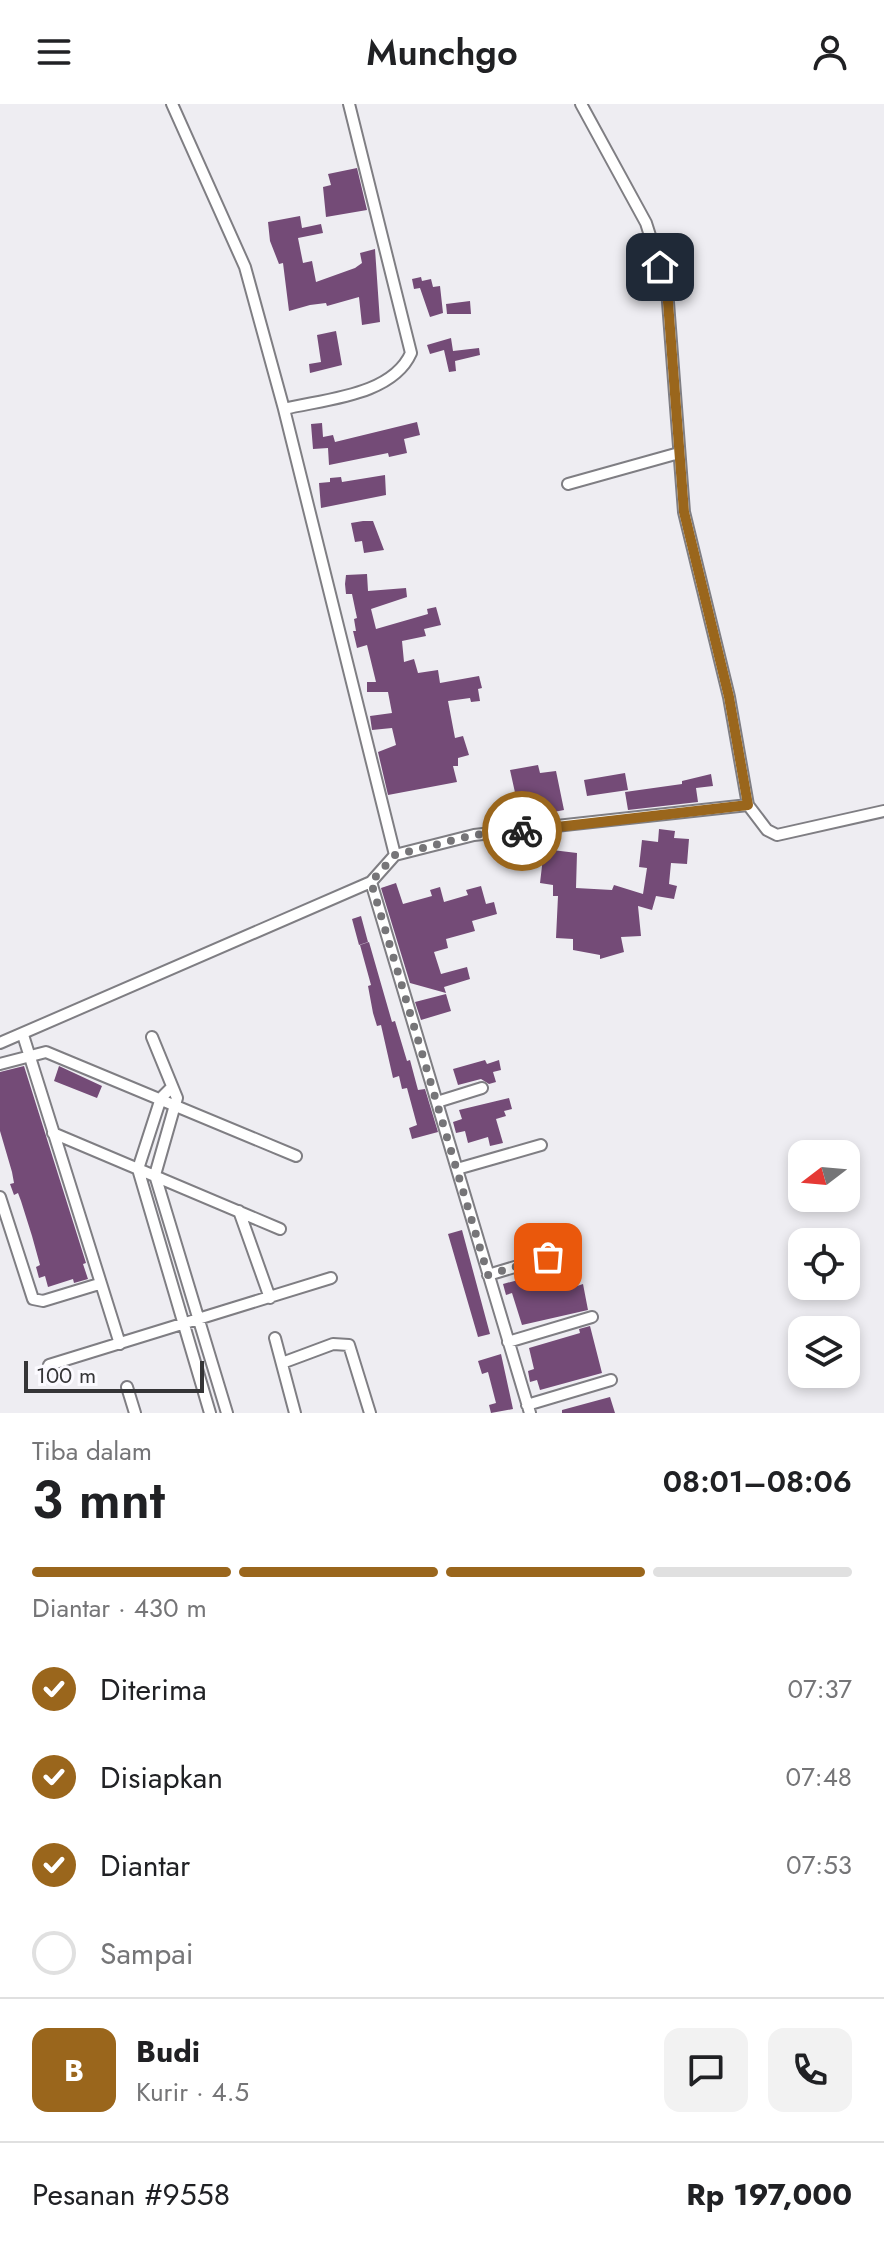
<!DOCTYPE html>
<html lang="id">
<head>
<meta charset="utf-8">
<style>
  body { margin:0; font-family:Jost,sans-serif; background:#f2f2f2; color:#202124; height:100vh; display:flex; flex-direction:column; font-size:30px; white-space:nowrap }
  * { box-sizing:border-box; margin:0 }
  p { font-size:26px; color:#757577 }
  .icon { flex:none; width:44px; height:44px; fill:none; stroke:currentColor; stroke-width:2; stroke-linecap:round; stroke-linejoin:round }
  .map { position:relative; height:1309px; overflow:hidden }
  .drawer { display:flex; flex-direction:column; background:#fff; flex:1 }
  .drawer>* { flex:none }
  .needle { width:52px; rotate:254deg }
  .tools { position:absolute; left:788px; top:1036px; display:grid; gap:16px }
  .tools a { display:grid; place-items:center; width:72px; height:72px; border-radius:16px; background:#fff; box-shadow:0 4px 12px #0003; font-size:40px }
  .scale { position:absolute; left:24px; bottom:20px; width:180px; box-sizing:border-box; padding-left:8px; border:4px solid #353537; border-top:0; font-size:22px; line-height:28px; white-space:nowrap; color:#353537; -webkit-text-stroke:6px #fbfaff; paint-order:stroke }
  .pin { position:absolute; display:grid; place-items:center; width:68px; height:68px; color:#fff; margin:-34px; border-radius:16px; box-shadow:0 4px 12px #0006 }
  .courier { position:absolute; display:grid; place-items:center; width:80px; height:80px; margin:-40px; border:6px solid #9a661c; border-radius:50%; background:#fff; color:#222; box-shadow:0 2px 10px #0007 }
  .head em { font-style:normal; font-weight:600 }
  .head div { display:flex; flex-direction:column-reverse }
  .head { display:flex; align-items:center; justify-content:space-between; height:136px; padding:0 32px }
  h1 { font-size:52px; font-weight:600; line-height:60px }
  .bar { display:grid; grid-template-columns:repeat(4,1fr); gap:12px 8px; align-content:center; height:96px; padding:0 32px }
  .bar i { height:10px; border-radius:6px; background:#e0e0e0 }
  .bar .active { background:#9a661c }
  .bar p { grid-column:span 4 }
  .line { display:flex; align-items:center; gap:20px; padding:0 32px; border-top:2px solid #e0e0e0 }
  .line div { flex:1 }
  .round { display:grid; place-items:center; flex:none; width:84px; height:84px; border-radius:16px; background:#f2f2f2 }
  ol { padding:0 32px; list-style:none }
  li { display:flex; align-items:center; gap:24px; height:88px }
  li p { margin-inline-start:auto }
  li .icon { padding:8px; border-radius:50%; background:#9a661c; color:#fff; stroke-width:4 }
  li:last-child { color:#757577 }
  li i { width:44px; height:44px; border:4px solid #e0e0e0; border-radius:50% }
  header { display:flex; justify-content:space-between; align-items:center; height:104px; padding:0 32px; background:#fff; font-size:36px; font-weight:600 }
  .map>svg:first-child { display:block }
</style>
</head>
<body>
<header><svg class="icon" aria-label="menu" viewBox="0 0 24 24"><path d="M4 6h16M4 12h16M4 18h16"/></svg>Munchgo<svg class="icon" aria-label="person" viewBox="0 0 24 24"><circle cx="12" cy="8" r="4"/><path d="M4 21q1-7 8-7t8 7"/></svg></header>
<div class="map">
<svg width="884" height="1309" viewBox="0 0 884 1309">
  <rect width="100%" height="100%" fill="#eeedf2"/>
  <path fill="#744b77" d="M 357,64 L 367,106 L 326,113 L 323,83 L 331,81 L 328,70 Z
    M 300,112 L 302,124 L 321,120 L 323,129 L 298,134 L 303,159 L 312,157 L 316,178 L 355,164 L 362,159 L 360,149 L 375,145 L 380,218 L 362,221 L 359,193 L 327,202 L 326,199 L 310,201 L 289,207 L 283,159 L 279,160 L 270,137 L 268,118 Z
    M 421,173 L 422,177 L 431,175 L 433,183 L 440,182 L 443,209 L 430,213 L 420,184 L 414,185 L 412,175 Z
    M 470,197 L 471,210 L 447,210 L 446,200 Z
    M 336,227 L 342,261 L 310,269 L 309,260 L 321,258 L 317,231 Z
    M 451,234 L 453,247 L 479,244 L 480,251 L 455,257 L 456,267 L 449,268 L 444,246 L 430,250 L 427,241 Z
    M 417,318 L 420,331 L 404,335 L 407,349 L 389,353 L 388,349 L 329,361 L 328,344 L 313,345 L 311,320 L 322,319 L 323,333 L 333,331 L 335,338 Z
    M 385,371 L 386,391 L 321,404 L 319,379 L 330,378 L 330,374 L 341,373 L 342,378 Z
    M 363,417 L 373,417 L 384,446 L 364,449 L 362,437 L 355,438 L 351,419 Z
    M 367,470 L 368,487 L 406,484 L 407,493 L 371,505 L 376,525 L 428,510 L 427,505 L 436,503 L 441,521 L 424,525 L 426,532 L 402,537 L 404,558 L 414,555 L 418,569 L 438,566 L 440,579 L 479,572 L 482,584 L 478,585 L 480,597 L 471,598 L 470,594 L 448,597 L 455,634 L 463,632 L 469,651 L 458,654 L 458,662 L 453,662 L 457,678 L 388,691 L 378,648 L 396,641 L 392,624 L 372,626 L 370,612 L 392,609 L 388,588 L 367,588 L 367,578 L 376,578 L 367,541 L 357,544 L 353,527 L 356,527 L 354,515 L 357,514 L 352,490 L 346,490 L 345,480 L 346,471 Z
    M 538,661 L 540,669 L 556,667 L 564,706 L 549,709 L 551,715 L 507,719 L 504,706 L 518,702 L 510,666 Z
    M 625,669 L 628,686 L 587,692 L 584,676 Z
    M 711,670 L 713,682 L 696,684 L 698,698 L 628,706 L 625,688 L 682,680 L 682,677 Z
    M 659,725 L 675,727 L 674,734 L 689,735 L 687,760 L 671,759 L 669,780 L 677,782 L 674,795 L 656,792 L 652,806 L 638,802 L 641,832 L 621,833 L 624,848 L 600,855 L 600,851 L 573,846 L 573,835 L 556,834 L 558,792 L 553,792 L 553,781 L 540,779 L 544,745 L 577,749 L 576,784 L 612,786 L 614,781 L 643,790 L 647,764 L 639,763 L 642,736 L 658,738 Z
    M 396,779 L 403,800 L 432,792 L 430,786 L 440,783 L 444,798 L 468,791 L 466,786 L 481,782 L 486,800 L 494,798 L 497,810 L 472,817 L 475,827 L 446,835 L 448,844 L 434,848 L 441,870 L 467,863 L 470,875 L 444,883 L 446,889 L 410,879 L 381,784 Z
    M 361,812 L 368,838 L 359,841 L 352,815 Z
    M 369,838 L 392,918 L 395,917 L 407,957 L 410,956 L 418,986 L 425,985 L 438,1028 L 412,1035 L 409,1024 L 417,1021 L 407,984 L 402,985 L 399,972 L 393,974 L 381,921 L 377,922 L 373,909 L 368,882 L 371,881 L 360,841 Z
    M 446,890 L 451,907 L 421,916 L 415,898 Z
    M 485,956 L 487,960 L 499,956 L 501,966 L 493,968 L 496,978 L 489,980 L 481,975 L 458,981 L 453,965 Z
    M 24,962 L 86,1159 L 83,1160 L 88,1175 L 74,1179 L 73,1175 L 48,1183 L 45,1172 L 39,1174 L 36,1163 L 40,1161 L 32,1132 L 21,1097 L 18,1089 L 14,1091 L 10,1080 L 14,1079 L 12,1068 L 0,1027 L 0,968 Z
    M 59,962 L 102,982 L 97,994 L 54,977 Z
    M 509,994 L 512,1005 L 504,1007 L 506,1012 L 496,1015 L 503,1039 L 490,1042 L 488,1033 L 468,1039 L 465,1027 L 456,1029 L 453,1018 L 462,1015 L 459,1006 Z
    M 462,1126 L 490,1230 L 478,1233 L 448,1130 Z
    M 562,1164 L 568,1185 L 583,1180 L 588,1206 L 522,1221 L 512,1189 L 506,1191 L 503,1180 Z
    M 590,1222 L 602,1269 L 540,1286 L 537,1276 L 530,1278 L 528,1267 L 534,1265 L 529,1244 L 580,1229 L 579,1225 Z
    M 501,1250 L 513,1305 L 491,1309 L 489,1301 L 496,1299 L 488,1268 L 482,1270 L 478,1257 Z
    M 610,1293 L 615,1309 L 562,1309 L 562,1306 Z"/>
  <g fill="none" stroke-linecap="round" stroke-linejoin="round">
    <g stroke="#7f7e83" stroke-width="14">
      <path id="minor" d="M 172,0 L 245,163 L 284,305 L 395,751
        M 581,0 L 646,119 L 667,185 L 684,408 L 729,593 L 748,701
        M 284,305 C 324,295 392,292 411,249 L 349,0
        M 568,380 L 679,349
        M 371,778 L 530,1309
        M 23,931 L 120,1240
        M 152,933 L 177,994 L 155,1071 L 227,1309
        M 0,939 L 371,778 L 395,751 L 474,731 L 748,701 L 767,726 L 777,731 L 884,707
        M 0,960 L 46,948 L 296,1052
        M 171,984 L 161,994 L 138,1065 L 210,1309
        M 437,998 L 482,984
        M 53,1029 L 280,1125
        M 457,1065 L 541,1041
        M 0,1093 L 33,1195 L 43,1197 L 99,1180
        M 239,1107 L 270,1194
        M 488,1171 L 548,1153
        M 275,1234 L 295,1309
        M 508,1238 L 592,1213
        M 282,1259 L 333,1240 L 349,1241 L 370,1309
        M 49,1261 L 331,1174
        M 127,1283 L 135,1309
        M 527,1301 L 611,1276"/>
    </g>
    <use href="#minor" stroke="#fff" stroke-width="10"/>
  </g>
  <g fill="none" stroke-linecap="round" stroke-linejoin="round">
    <path stroke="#767578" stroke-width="8" stroke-dasharray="0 14.4" d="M 522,727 L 474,731 L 395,751 L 371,778 L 488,1171 L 548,1153"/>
    <path stroke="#9a661c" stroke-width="10" d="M 522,727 L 748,701 L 729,593 L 684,408 L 667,185 L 660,163"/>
  </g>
</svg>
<div class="tools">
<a><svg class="needle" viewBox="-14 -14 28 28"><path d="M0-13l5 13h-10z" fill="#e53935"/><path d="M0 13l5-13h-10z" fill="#757577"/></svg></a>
<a><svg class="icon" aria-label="locate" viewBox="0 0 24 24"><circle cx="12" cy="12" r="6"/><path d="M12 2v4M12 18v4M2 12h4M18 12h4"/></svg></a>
<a><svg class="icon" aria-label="layers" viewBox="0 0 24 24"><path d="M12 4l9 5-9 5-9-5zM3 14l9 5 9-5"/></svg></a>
</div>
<div class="scale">100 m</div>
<div class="pin" style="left:548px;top:1153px;background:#ea580c"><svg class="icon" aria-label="bag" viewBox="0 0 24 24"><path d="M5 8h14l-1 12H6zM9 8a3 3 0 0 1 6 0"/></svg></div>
<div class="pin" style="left:660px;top:163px;background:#1f2937"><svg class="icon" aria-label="home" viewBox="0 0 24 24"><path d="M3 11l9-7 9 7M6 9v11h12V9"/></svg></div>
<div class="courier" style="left:522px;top:727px"><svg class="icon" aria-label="bike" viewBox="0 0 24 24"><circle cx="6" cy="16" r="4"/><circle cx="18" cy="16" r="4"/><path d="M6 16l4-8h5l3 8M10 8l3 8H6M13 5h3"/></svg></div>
</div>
<section class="drawer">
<div class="head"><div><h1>3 mnt</h1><p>Tiba dalam</p></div><em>08:01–08:06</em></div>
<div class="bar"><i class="active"></i><i class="active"></i><i class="active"></i><i></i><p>Diantar · 430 m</p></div>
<ol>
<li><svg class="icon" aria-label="check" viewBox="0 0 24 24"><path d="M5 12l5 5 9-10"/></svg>Diterima<p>07:37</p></li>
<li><svg class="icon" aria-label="check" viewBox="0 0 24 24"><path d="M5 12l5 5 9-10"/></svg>Disiapkan<p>07:48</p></li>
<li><svg class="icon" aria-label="check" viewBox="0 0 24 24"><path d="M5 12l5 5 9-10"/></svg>Diantar<p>07:53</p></li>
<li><i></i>Sampai</li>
</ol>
<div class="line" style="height:144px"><b class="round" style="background:#9a661c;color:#fff">B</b><div><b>Budi</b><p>Kurir · 4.5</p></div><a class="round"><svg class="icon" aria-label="chat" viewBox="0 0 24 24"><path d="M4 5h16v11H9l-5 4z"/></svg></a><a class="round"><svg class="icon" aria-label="phone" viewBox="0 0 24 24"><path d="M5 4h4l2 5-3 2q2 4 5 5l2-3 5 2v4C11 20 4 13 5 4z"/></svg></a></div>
<div class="line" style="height:104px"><div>Pesanan #9558</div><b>Rp 197,000</b></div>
</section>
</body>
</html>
